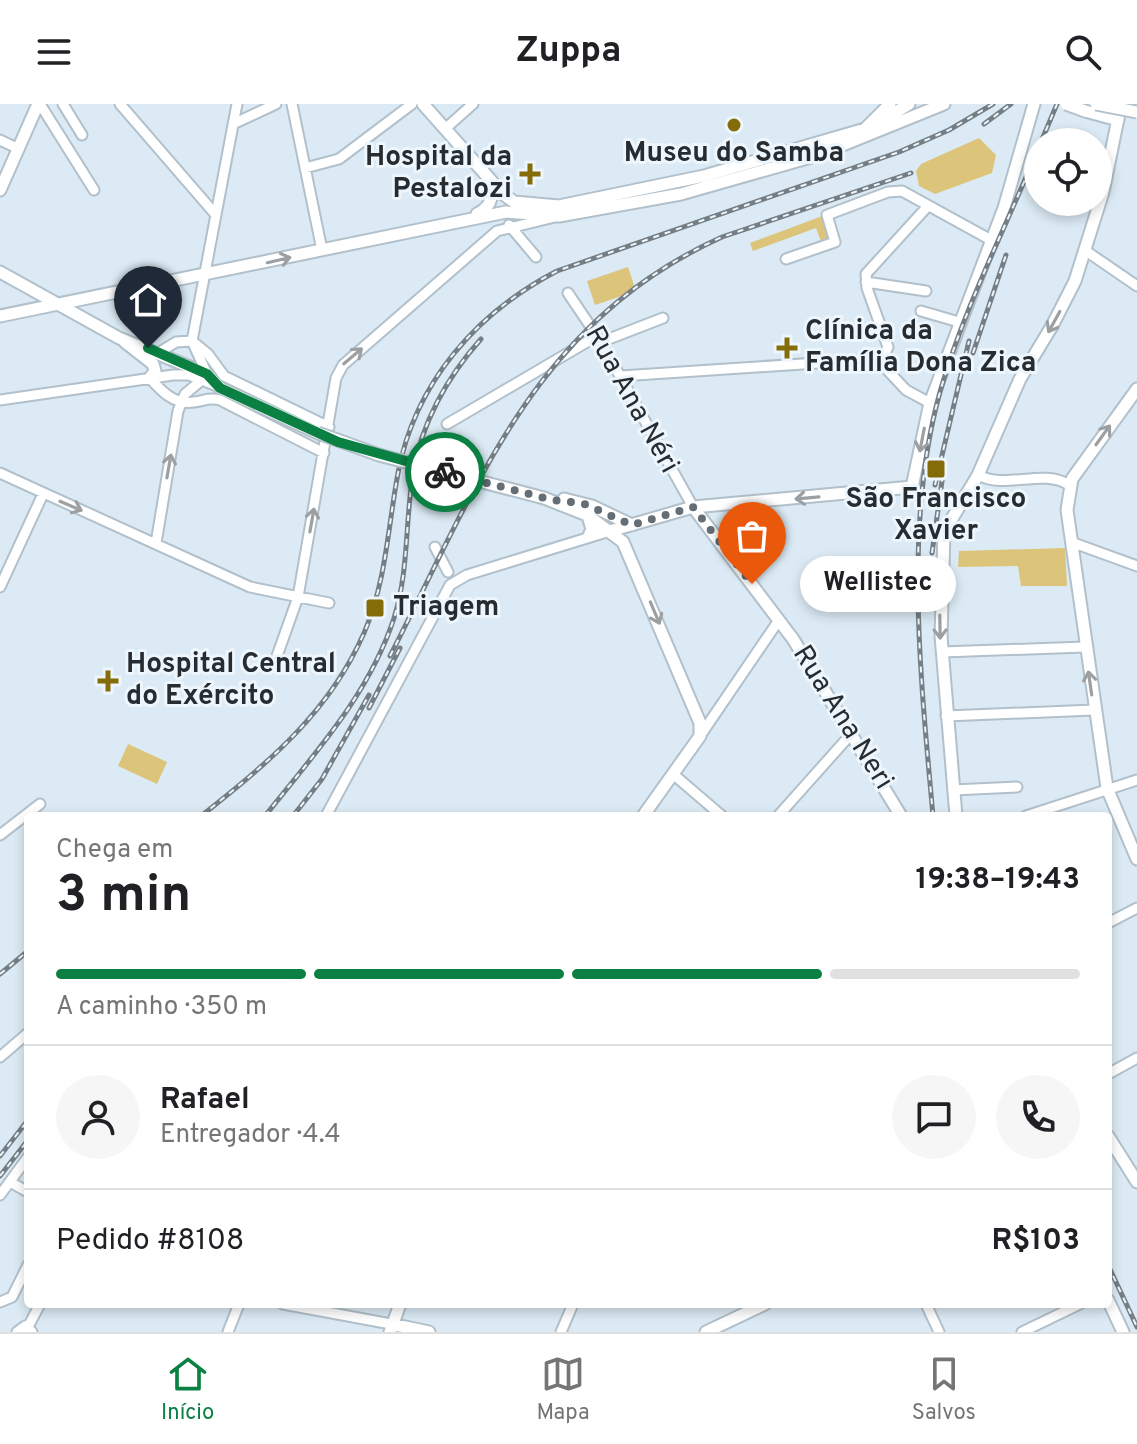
<!DOCTYPE html>
<html lang="pt">
<head>
<meta charset="utf-8">
<style>
  body { margin:0; font-family:Overpass,sans-serif; background:#f6f6f6; color:#202124; height:100vh; display:flex; flex-direction:column; font-size:30px; white-space:nowrap }
  * { box-sizing:border-box; margin:0 }
  p { font-size:26px; color:#757577 }
  .icon { flex:none; width:44px; height:44px; fill:none; stroke:currentColor; stroke-width:2; stroke-linecap:round; stroke-linejoin:round }
  .map { position:relative; flex:1; overflow:hidden }
  .panel { position:absolute; left:24px; top:708px; width:1088px; height:496px; display:flex; flex-direction:column; background:#fff; border-radius:8px; box-shadow:0 4px 12px #0003 }
  .panel>* { flex:none }
  .tools { position:absolute; left:1024px; top:24px; display:grid; gap:16px }
  .tools a { display:grid; place-items:center; width:88px; height:88px; border-radius:50%; background:#fff; box-shadow:0 4px 12px #0003; font-size:40px }
  .pin { position:absolute; display:grid; place-items:center; width:68px; height:68px; color:#fff; margin:-82px -34px; border-radius:50% 50% 50% 0; rotate:-45deg; box-shadow:0 0 8px #0007 }
  .pin .icon { rotate:45deg }
  .courier { position:absolute; display:grid; place-items:center; width:80px; height:80px; margin:-40px; border:6px solid #0b8043; border-radius:50%; background:#fff; color:#222; box-shadow:0 2px 10px #0007 }
  .bubble { position:absolute; height:56px; border-radius:28px; background:#fff; box-shadow:0 4px 12px #0003; font-size:26px; font-weight:700; line-height:56px; text-align:center }
  .summary em { font-style:normal; font-weight:700 }
  .summary div { display:flex; flex-direction:column-reverse }
  .summary { display:flex; align-items:center; justify-content:space-between; height:136px; padding:0 32px }
  h1 { font-size:52px; font-weight:700; line-height:60px }
  .bar { display:grid; grid-template-columns:repeat(4,1fr); gap:12px 8px; align-content:center; height:96px; padding:0 32px }
  .bar i { height:10px; border-radius:6px; background:#e0e0e0 }
  .bar .current { background:#0b8043 }
  .bar p { grid-column:span 4 }
  .line { display:flex; align-items:center; gap:20px; padding:0 32px; border-top:2px solid #e0e0e0 }
  .line div { flex:1 }
  .round { display:grid; place-items:center; flex:none; width:84px; height:84px; border-radius:42px; background:#f6f6f6 }
  header { display:flex; justify-content:space-between; align-items:center; height:104px; padding:0 32px; background:#fff; font-size:36px; font-weight:700 }
  .menu { display:flex; justify-content:space-around; align-items:center; height:112px; border-top:2px solid #e0e0e0; background:#fff; font-size:22px; color:#757577 }
  .menu a { display:grid; justify-items:center; gap:4px }
  .menu .current { color:#0b8043 }
  .map>svg:first-child { display:block }
</style>
</head>
<body>
<header><svg class="icon" aria-label="menu" viewBox="0 0 24 24"><path d="M4 6h16M4 12h16M4 18h16"/></svg>Zuppa<svg class="icon" aria-label="search" viewBox="0 0 24 24"><circle cx="10" cy="10" r="6"/><path d="M15 15l6 6"/></svg></header>
<div class="map">
<svg width="1137" height="1228" viewBox="0 0 1137 1228">
  <rect width="100%" height="100%" fill="#dbeaf4"/>
  <path fill="#dcc57a" d="M 979,34 L 996,51 L 992,69 L 935,90 L 919,82 L 916,67 L 921,60 Z
    M 825,111 L 834,136 L 822,140 L 816,124 L 753,147 L 750,139 Z
    M 628,163 L 636,187 L 595,201 L 587,177 Z
    M 1065,444 L 1067,482 L 1021,482 L 1018,462 L 958,463 L 959,447 Z
    M 128,640 L 167,658 L 157,680 L 118,662 Z"/>
  <g fill="none" stroke-linecap="round" stroke-linejoin="round">
    <g stroke="#b1c0ca" stroke-width="13">
      <path id="minor" d="M 40,0 L 94,86
        M 63,0 L 82,31
        M 120,0 L 216,111
        M 292,0 L 322,146
        M 233,20 L 276,0
        M 446,24 L 473,0
        M 0,36 L 19,45
        M 305,64 L 339,55 L 412,0
        M 509,121 L 536,153
        M 1086,147 L 1137,182
        M 786,155 L 835,138 L 827,111 L 888,88 L 902,87 L 991,136
        M 866,178 L 926,187
        M 568,189 L 601,238 L 693,403
        M 921,207 L 959,218
        M 601,238 L 663,214
        M 158,249 L 176,238 L 192,237 L 208,250 L 224,272 L 329,323
        M 881,257 L 888,243 L 867,184 L 866,170 L 927,103
        M 207,270 L 192,237 L 237,0
        M 621,272 L 877,255 L 906,286 L 930,299
        M 150,274 C 161,287 174,301 194,298 C 204,297 209,293 220,296 L 324,349
        M 0,296 L 173,271 L 189,271 L 217,282
        M 447,320 L 597,232
        M 0,369 L 250,483 L 329,499
        M 978,371 C 1006,386 1043,364 1069,381
        M 1071,438 L 1137,462
        M 156,439 L 178,307 L 185,290 L 203,275
        M 435,443 L 448,468
        M 0,483 L 43,390
        M 942,548 L 1085,543
        M 277,552 L 298,493 L 336,274 L 343,261 L 497,127 L 559,112
        M 946,612 L 1094,606
        M 700,632 L 779,516
        M 673,670 L 722,712
        M 953,686 L 1017,683
        M 326,712 L 450,481 L 467,471 L 610,427
        M 778,712 L 852,629
        M 1026,712 L 1137,676
        M 0,731 L 40,700
        M 1108,819 L 1137,804
        M 0,953 L 28,929
        M 1108,970 L 1137,954
        M 10,1078 L 28,1088
        M 0,1091 L 28,1053
        M 0,1198 L 12,1193 L 28,1161
        M 283,1200 L 391,1220
        M 926,1200 L 939,1228
        M 28,1223 L 40,1200
        M 17,1228 L 25,1222 L 32,1228
        M 228,1228 L 239,1200
        M 561,1228 L 573,1200
        M 1022,1228 L 1080,1200"/>
    </g>
    <g stroke="#b1c0ca" stroke-width="15">
      <path id="major" d="M 423,0 L 503,90 L 514,98 L 559,102 L 704,72 L 865,25 L 890,0
        M 1085,7 L 1118,16
        M 876,20 L 909,0
        M 0,86 L 38,0
        M 477,110 C 493,102 494,90 489,75
        M 0,168 L 119,234 L 207,270 L 220,284 L 318,329
        M 0,212 L 506,108 L 559,112 L 681,90 L 818,51 L 944,0
        M 125,238 L 153,260 L 155,267 L 150,274
        M 1137,285 L 1072,375 L 1067,406 L 1107,684 L 1137,755
        M 544,394 L 587,411 L 623,438 L 700,619 L 700,632 L 643,712
        M 564,395 L 592,402 L 632,421
        M 693,403 L 793,535 L 901,712
        M 588,412 L 592,425 L 589,432
        M 610,427 L 693,403 L 912,383 L 930,299 L 1004,104 L 1034,0
        M 956,712 L 941,532 L 944,428 L 978,371 L 1020,275 L 1052,222 L 1075,177 L 1103,88 L 1121,0
        M 1108,1032 L 1137,1078
        M 1108,1196 L 1123,1228
        M 391,1220 L 429,1228
        M 390,1228 L 400,1200
        M 706,1228 L 765,1200"/>
    </g>
    <use href="#minor" stroke="#fff" stroke-width="9"/>
    <use href="#major" stroke="#fff" stroke-width="11"/>
    <g stroke="#747e84" stroke-width="5">
      <path id="rail" d="M 984,20 L 1011,0
        M 1041,38 L 1057,0
        M 973,249 L 1006,151
        M 935,381 L 969,237
        M 932,449 L 943,370
        M 390,552 C 478,381 534,218 722,133 L 911,69
        M 369,604 L 400,544
        M 201,712 C 268,659 329,609 364,529 C 386,479 388,422 398,369 C 415,279 476,209 557,167 L 899,48 L 949,26 L 993,0
        M 265,712 C 314,650 369,591 394,514 C 409,467 405,418 413,370 C 421,320 447,273 481,235
        M 293,712 L 322,675 L 369,591
        M 933,712 C 921,577 903,420 940,288 C 964,204 1005,125 1038,45
        M 0,870 L 28,847
        M 0,1052 L 28,1016
        M 0,1072 L 28,1036
        M 1108,1161 L 1137,1223"/>
    </g>
    <use href="#rail" stroke="#edf6fd" stroke-width="2" stroke-dasharray="6" stroke-linecap="butt"/>
    <g stroke="#b1c0ca" stroke-width="15" stroke-linecap="butt">
      <path id="major-bridge" d="M 1066,0 L 1085,7
        M 1096,0 L 1137,8
        M 318,329 L 379,351 L 544,394"/>
    </g>
    <use href="#major-bridge" stroke="#fff" stroke-width="11"/>
  </g>
  <defs><path id="oneway-shaft" d="M-6 0H5M1.5-3L5.5 0L1.5 3" fill="none" stroke-width="1.6" stroke-linecap="round" stroke-linejoin="round" transform="scale(2)"/></defs>
  <g stroke="#9da0a2">
    <use href="#oneway-shaft" transform="translate(279 156) rotate(-13)"/>
    <use href="#oneway-shaft" transform="translate(1054 218) rotate(119)"/>
    <use href="#oneway-shaft" transform="translate(353 252) rotate(-40)"/>
    <use href="#oneway-shaft" transform="translate(1103 331) rotate(-54)"/>
    <use href="#oneway-shaft" transform="translate(922 336) rotate(101)"/>
    <use href="#oneway-shaft" transform="translate(169 362) rotate(-80)"/>
    <use href="#oneway-shaft" transform="translate(807 394) rotate(175)"/>
    <use href="#oneway-shaft" transform="translate(71 402) rotate(23)"/>
    <use href="#oneway-shaft" transform="translate(312 416) rotate(-80)"/>
    <use href="#oneway-shaft" transform="translate(655 509) rotate(67)"/>
    <use href="#oneway-shaft" transform="translate(940 523) rotate(89)"/>
    <use href="#oneway-shaft" transform="translate(1090 579) rotate(-98)"/>
  </g>
  <g fill="none" stroke-linecap="round" stroke-linejoin="round">
    <path stroke="#656e75" stroke-width="8" stroke-dasharray="0 14.4" d="M 445,368 L 552,396 L 582,399 L 632,421 L 693,403 L 752,480"/>
    <path stroke="#0b8043" stroke-width="10" d="M 148,244 L 207,270 L 220,284 L 338,338 L 445,368"/>
  </g>
  <g fill="#846c09" stroke="#edf6fd" stroke-width="3">
    <circle cx="734" cy="21" r="8"/>
    <path d="M526 58h8v8h8v8h-8v8h-8v-8h-8v-8h8z"/>
    <path d="M783 232h8v8h8v8h-8v8h-8v-8h-8v-8h8z"/>
    <rect x="926" y="355" width="20" height="20" rx="4"/>
    <rect x="365" y="494" width="20" height="20" rx="4"/>
    <path d="M104 565h8v8h8v8h-8v8h-8v-8h-8v-8h8z"/>
  </g>
  <g text-anchor="middle" dominant-baseline="central" stroke-width="6" stroke-linejoin="round" paint-order="stroke">
    <g font-size="28" font-weight="bold" fill="#262c30" stroke="#edf6fd" text-anchor="start">
      <text x="734" y="50" text-anchor="middle">Museu do Samba</text>
      <text x="512" y="54" text-anchor="end">Hospital da<tspan x="512" dy="32">Pestalozi</tspan></text>
      <text x="805" y="228">Clínica da<tspan x="805" dy="32">Família Dona Zica</tspan></text>
      <text x="936" y="396" text-anchor="middle">São Francisco<tspan x="936" dy="32">Xavier</tspan></text>
      <text x="393" y="504">Triagem</text>
      <text x="126" y="561">Hospital Central<tspan x="126" dy="32">do Exército</tspan></text>
    </g>
    <g font-size="28" fill="#262c30" stroke="#edf6fd">
      <text transform="translate(631 296) rotate(61)">Rua Ana Néri</text>
      <text transform="translate(842 614) rotate(58)">Rua Ana Neri</text>
    </g>
  </g>
</svg>
<div class="tools">
<a><svg class="icon" aria-label="locate" viewBox="0 0 24 24"><circle cx="12" cy="12" r="6"/><path d="M12 2v4M12 18v4M2 12h4M18 12h4"/></svg></a>
</div>
<div class="pin" style="left:752px;top:480px;background:#ea580c"><svg class="icon" aria-label="bag" viewBox="0 0 24 24"><path d="M5 8h14l-1 12H6zM9 8a3 3 0 0 1 6 0"/></svg></div>
<div class="pin" style="left:148px;top:244px;background:#1f2937"><svg class="icon" aria-label="home" viewBox="0 0 24 24"><path d="M3 11l9-7 9 7M6 9v11h12V9"/></svg></div>
<div class="courier" style="left:445px;top:368px"><svg class="icon" aria-label="bike" viewBox="0 0 24 24"><circle cx="6" cy="16" r="4"/><circle cx="18" cy="16" r="4"/><path d="M6 16l4-8h5l3 8M10 8l3 8H6M13 5h3"/></svg></div>
<div class="bubble" style="left:800px;top:452px;width:156px">Wellistec</div>
<section class="panel">
<div class="summary"><div><h1>3 min</h1><p>Chega em</p></div><em>19:38–19:43</em></div>
<div class="bar"><i class="current"></i><i class="current"></i><i class="current"></i><i></i><p>A caminho · 350 m</p></div>
<div class="line" style="height:144px"><a class="round"><svg class="icon" aria-label="person" viewBox="0 0 24 24"><circle cx="12" cy="8" r="4"/><path d="M4 21q1-7 8-7t8 7"/></svg></a><div><b>Rafael</b><p>Entregador · 4.4</p></div><a class="round"><svg class="icon" aria-label="chat" viewBox="0 0 24 24"><path d="M4 5h16v11H9l-5 4z"/></svg></a><a class="round"><svg class="icon" aria-label="phone" viewBox="0 0 24 24"><path d="M5 4h4l2 5-3 2q2 4 5 5l2-3 5 2v4C11 20 4 13 5 4z"/></svg></a></div>
<div class="line" style="height:104px"><div>Pedido #8108</div><b>R$103</b></div>
</section>
</div>
<nav class="menu">
<a class="current"><svg class="icon" aria-label="home" viewBox="0 0 24 24"><path d="M3 11l9-7 9 7M6 9v11h12V9"/></svg>Início</a>
<a><svg class="icon" aria-label="map" viewBox="0 0 24 24"><path d="M3 6l6-2 6 2 6-2v14l-6 2-6-2-6 2zM9 4v14M15 6v14"/></svg>Mapa</a>
<a><svg class="icon" aria-label="saved" viewBox="0 0 24 24"><path d="M7 4h10v16l-5-4-5 4z"/></svg>Salvos</a>
</nav>
</body>
</html>
